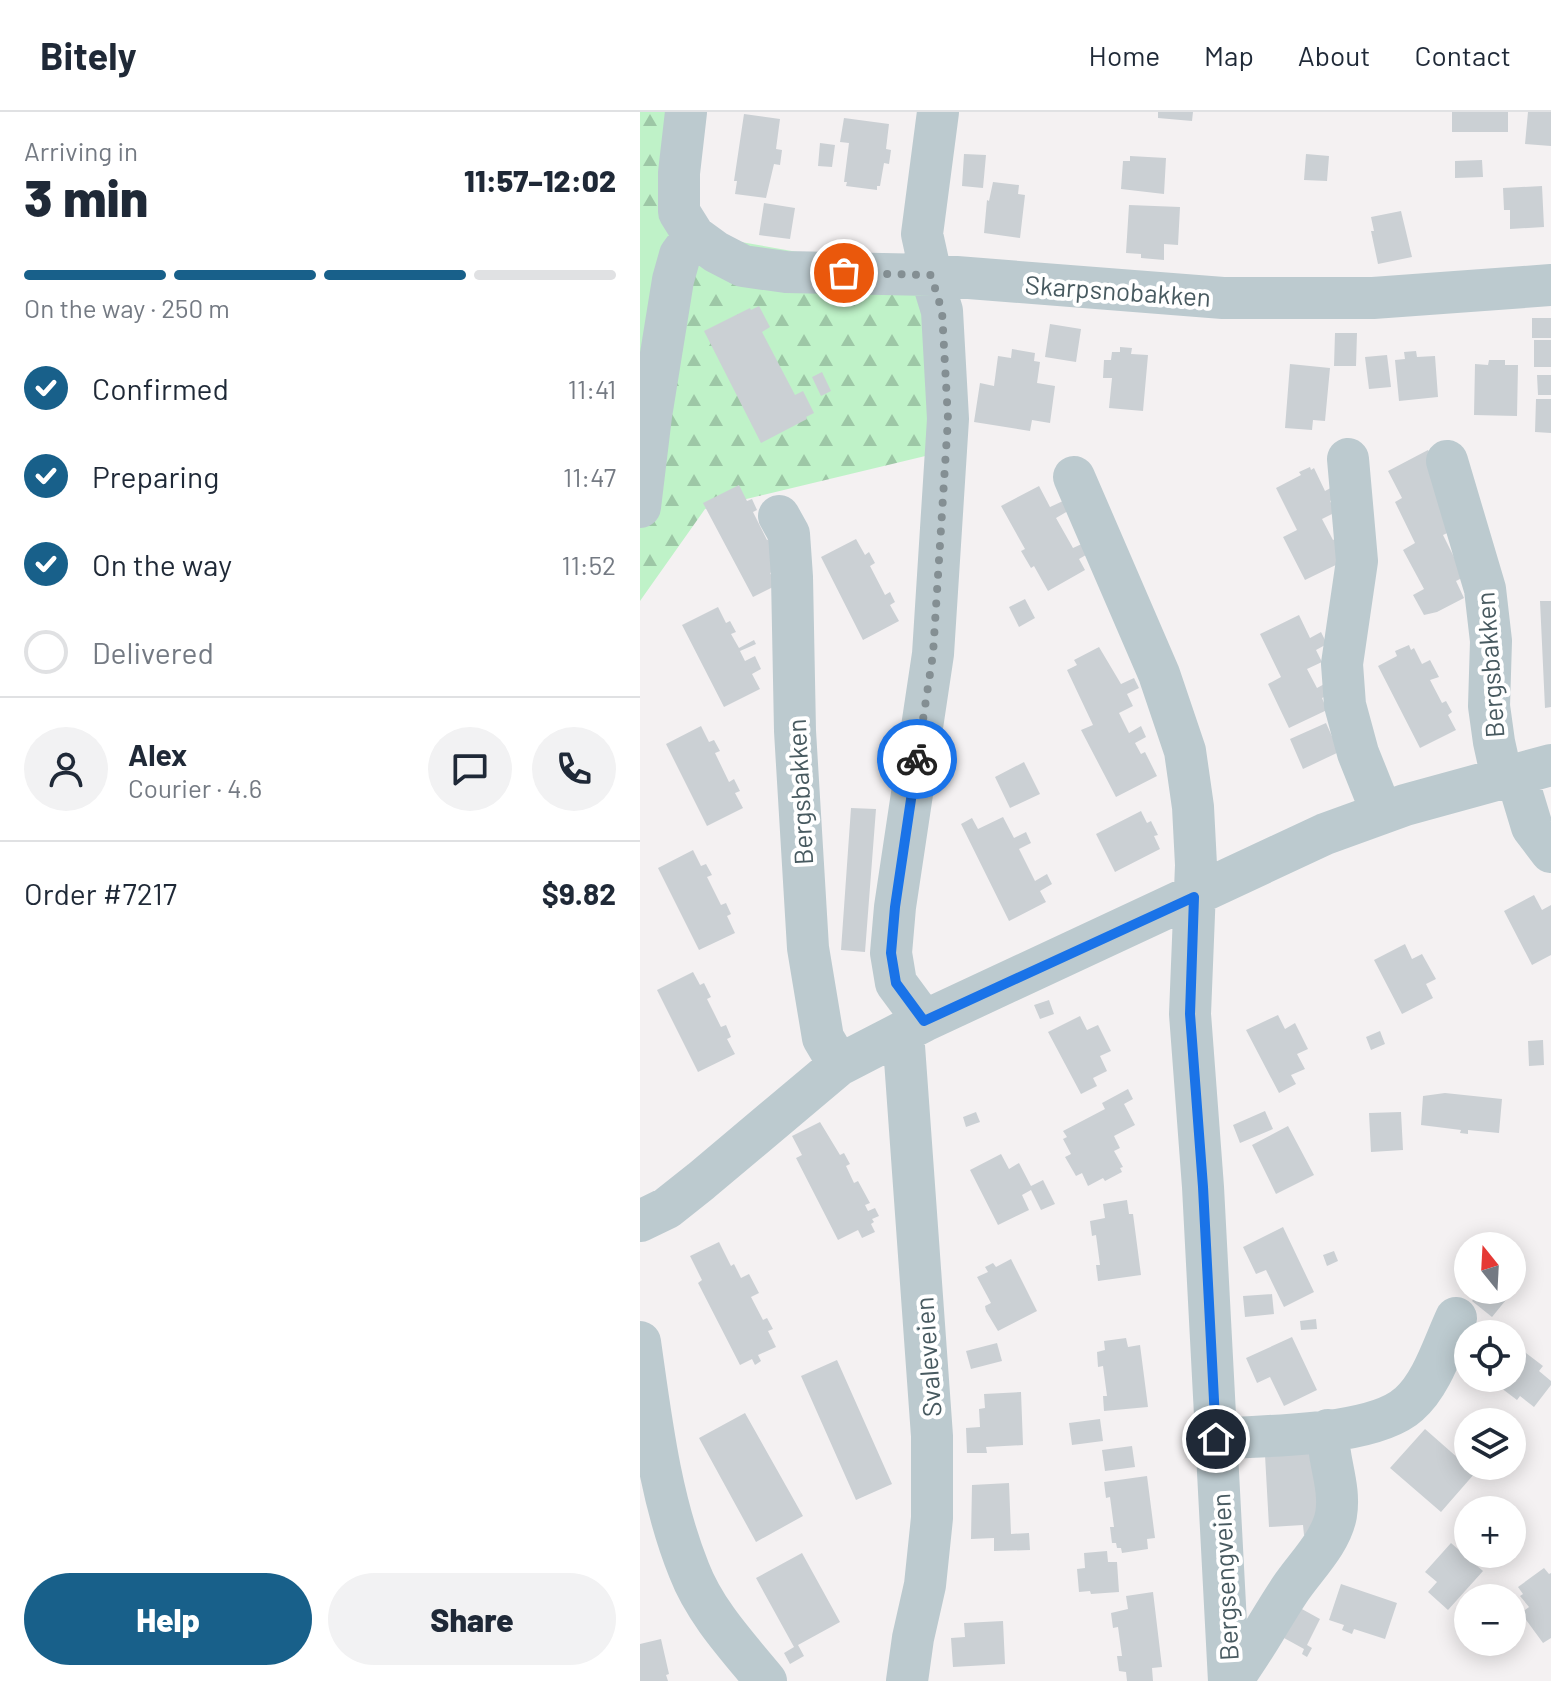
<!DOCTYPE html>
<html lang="en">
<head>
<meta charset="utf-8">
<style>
  body { margin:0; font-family:Barlow,sans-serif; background:#f2f2f3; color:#1f2937; height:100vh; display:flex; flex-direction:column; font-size:30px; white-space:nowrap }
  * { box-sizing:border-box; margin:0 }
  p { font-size:26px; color:#747a83 }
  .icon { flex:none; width:44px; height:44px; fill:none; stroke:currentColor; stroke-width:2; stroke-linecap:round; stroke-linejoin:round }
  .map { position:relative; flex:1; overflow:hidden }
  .details { display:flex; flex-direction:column; background:#fff; width:640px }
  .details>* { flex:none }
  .needle { width:52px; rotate:342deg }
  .buttons { position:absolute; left:814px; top:1120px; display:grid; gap:16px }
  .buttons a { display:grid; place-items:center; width:72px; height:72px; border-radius:50%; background:#fff; box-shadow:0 4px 20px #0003; font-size:40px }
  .pin { position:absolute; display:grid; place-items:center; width:68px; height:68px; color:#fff; margin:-34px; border:4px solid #fff; border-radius:50%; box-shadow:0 2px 8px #0007 }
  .courier { position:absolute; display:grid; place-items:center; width:80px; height:80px; margin:-40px; border:6px solid #1a73e8; border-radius:50%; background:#fff; color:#222; box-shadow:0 2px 10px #0007 }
  .head em { font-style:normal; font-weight:800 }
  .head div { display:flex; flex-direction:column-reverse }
  .head { display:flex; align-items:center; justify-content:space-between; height:136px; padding:0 24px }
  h1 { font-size:52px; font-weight:800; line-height:60px }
  .bar { display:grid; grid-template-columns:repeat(4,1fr); gap:12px 8px; align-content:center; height:96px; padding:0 24px }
  .bar i { height:10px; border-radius:6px; background:#e0e1e3 }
  .bar .current { background:#18608a }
  .bar p { grid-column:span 4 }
  .line { display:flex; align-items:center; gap:20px; padding:0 24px; border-top:2px solid #e0e1e3 }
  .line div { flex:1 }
  .round { display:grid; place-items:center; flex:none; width:84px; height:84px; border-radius:42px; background:#f2f2f3 }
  ol { padding:0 24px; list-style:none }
  li { display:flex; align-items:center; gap:24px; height:88px }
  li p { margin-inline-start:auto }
  li .icon { padding:8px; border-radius:50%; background:#18608a; color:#fff; stroke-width:4 }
  li:last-child { color:#747a83 }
  li i { width:44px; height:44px; border:4px solid #e0e1e3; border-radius:50% }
  .action { display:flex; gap:16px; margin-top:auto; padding:16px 24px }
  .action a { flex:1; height:92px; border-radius:48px; background:#18608a; color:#fff; font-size:32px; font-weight:800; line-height:92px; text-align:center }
  .action a+a { background:#f2f2f3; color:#1f2937 }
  header { display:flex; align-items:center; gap:48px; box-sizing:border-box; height:112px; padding:0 40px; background:#fff; border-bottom:2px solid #e0e1e3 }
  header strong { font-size:38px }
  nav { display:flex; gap:44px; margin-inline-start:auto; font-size:28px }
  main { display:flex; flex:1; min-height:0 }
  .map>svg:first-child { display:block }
</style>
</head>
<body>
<header>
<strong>Bitely</strong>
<nav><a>Home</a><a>Map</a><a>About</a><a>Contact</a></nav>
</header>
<main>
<section class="details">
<div class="head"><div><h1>3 min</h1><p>Arriving in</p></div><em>11:57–12:02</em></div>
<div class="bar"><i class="current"></i><i class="current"></i><i class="current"></i><i></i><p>On the way · 250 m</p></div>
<ol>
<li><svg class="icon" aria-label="check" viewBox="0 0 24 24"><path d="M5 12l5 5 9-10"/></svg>Confirmed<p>11:41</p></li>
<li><svg class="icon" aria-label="check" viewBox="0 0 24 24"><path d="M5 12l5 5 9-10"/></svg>Preparing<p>11:47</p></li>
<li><svg class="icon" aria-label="check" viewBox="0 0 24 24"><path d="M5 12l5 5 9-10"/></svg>On the way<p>11:52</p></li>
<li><i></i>Delivered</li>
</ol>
<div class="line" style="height:144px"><a class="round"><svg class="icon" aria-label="person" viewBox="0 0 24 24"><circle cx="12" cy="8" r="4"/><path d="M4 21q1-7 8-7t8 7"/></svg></a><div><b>Alex</b><p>Courier · 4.6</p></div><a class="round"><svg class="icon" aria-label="chat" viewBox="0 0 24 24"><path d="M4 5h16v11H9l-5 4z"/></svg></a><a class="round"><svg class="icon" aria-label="phone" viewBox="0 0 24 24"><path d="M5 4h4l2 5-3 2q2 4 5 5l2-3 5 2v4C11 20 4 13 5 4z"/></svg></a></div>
<div class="line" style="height:104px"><div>Order #7217</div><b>$9.82</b></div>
<div class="action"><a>Help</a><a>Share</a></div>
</section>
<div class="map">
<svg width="911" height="1569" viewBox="0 0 911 1569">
  <defs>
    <pattern id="forest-firs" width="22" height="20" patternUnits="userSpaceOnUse" patternTransform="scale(2)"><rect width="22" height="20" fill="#bff2c8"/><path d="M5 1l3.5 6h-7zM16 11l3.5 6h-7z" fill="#9dc7a6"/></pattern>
  </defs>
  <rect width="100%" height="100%" fill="#f4f1f2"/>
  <path fill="url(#forest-firs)" d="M 0,0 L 53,0 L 38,119 L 311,167 L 302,340 L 65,397 L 0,489 Z"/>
  <path fill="#bff2c8" d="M 0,112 L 20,112 L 31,132 L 0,335 Z"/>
  <path fill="#cbd0d4" d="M 518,0 L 553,0 L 552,9 L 518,6 Z
    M 812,0 L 868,0 L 868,20 L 812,20 Z
    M 888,0 L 911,0 L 911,34 L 885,32 Z
    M 104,2 L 140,7 L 136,37 L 142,38 L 140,53 L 134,52 L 126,86 L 95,82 L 97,69 L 94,69 Z
    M 204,6 L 249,12 L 246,37 L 251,38 L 249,52 L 244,51 L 240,74 L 237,74 L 237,78 L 206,74 L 207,70 L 204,70 L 209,31 L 200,30 Z
    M 180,31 L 195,33 L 192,55 L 178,54 Z
    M 324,42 L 346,43 L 343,76 L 322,74 Z
    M 666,42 L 689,44 L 687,69 L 664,68 Z
    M 490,44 L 526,46 L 524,82 L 481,77 L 483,49 L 490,49 Z
    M 842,48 L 843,65 L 815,66 L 815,49 Z
    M 353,70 L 379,73 L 378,82 L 385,83 L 380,126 L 344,121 L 347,88 L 349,89 Z
    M 902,74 L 904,115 L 870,117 L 870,98 L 864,98 L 863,76 Z
    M 124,91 L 155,96 L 150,127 L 119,123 Z
    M 489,93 L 540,95 L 538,133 L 524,132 L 524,148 L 501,146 L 501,142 L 486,141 Z
    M 761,99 L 772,145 L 738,152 L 731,119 L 734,119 L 731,105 Z
    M 119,194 L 130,215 L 122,220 L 155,283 L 163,279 L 174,301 L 166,305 L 167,307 L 121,331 L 64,219 L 110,196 L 111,198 Z
    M 892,206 L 911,206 L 911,226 L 892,226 Z
    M 410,212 L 441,217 L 436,250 L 405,245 Z
    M 695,221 L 717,221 L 716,254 L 694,254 Z
    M 894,228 L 911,228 L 911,255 L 894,255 Z
    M 480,235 L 492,236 L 491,242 L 508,243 L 503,299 L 469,296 L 472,266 L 463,266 L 464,248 L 471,248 L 472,240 L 480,240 Z
    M 372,237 L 395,241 L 394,249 L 400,250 L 397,271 L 415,274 L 410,311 L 392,308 L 390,319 L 334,310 L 340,271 L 354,274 L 358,244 L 371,246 Z
    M 776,239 L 777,245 L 795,244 L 798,285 L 759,289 L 755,248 L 765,247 L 764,240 Z
    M 747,243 L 751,275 L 729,277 L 725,245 Z
    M 849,248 L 865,248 L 865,253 L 878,253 L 877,304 L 834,303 L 835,252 L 848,253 Z
    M 650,252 L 690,256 L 685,309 L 673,308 L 672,318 L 645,316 Z
    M 182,260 L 191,279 L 181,284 L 172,265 Z
    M 897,263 L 911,263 L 911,283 L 898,283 Z
    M 896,287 L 911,287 L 911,321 L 895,320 Z
    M 788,338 L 804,369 L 816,417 L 803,423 L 824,465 L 816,469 L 824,486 L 797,500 L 784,503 L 773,483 L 784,477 L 763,438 L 775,431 L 755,390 L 762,386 L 748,359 Z
    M 670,355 L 671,358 L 674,356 L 685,379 L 696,373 L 702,383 L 690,389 L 696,400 L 682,407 L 693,428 L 704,422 L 704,449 L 665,468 L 643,425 L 657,418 L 636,376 L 661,363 L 659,360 Z
    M 99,373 L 107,389 L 112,387 L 117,398 L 113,400 L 127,428 L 132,426 L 141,455 L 130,461 L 137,473 L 113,485 L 63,391 Z
    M 399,374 L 410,395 L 423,389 L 428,399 L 416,406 L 433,436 L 446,430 L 451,440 L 439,447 L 445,458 L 408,479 L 394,454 L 391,456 L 381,439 L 385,437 L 361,394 Z
    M 216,427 L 225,443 L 229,440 L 235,451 L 230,454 L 245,483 L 250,480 L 255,490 L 250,493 L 259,509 L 223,528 L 181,445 Z
    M 385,487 L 395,506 L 379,515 L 369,495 Z
    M 900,489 L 911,489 L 911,595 L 905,596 Z
    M 78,495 L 86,511 L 90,509 L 96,520 L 91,522 L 99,536 L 114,528 L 116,532 L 100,539 L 105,549 L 115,544 L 121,557 L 112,562 L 120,577 L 84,595 L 42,513 Z
    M 659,503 L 670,526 L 681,520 L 687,532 L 676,538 L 682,550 L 667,557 L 677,576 L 688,570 L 693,581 L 682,586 L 687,598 L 649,616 L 628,572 L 641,565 L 620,522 Z
    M 769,533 L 771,538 L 774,536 L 782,552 L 790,548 L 799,565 L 790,568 L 802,591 L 806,589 L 812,600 L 808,603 L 816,618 L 780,636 L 738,554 L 757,544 L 755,539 Z
    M 459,535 L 481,572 L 494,566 L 499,576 L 487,582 L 493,594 L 479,601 L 489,621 L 501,614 L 506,625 L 495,631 L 501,642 L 505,640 L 517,664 L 476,685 L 441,618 L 453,613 L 427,558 L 437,553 L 434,548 Z
    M 686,611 L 699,640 L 663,657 L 650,627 Z
    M 61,614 L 69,630 L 74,628 L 80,639 L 75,641 L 89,670 L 94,667 L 100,679 L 95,681 L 103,696 L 67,714 L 26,632 Z
    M 384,650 L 400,682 L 370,696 L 355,665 Z
    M 211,696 L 236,697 L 225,840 L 201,838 Z
    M 501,699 L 507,711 L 511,709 L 518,723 L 514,724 L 520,737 L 475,760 L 456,722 Z
    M 363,705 L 374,726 L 386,720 L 391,731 L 379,737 L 395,769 L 407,762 L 412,772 L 400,779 L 406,790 L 369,809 L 321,712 L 332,706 L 338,717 Z
    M 53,738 L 61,754 L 66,752 L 72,763 L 67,765 L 81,793 L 86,791 L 91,802 L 87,804 L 95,821 L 59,838 L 18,756 Z
    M 894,783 L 902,798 L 911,793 L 911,843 L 892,853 L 864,799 Z
    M 765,832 L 772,847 L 782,842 L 796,867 L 786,872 L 793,886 L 762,902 L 734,848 Z
    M 53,860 L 60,873 L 64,871 L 71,885 L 67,887 L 81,915 L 86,913 L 91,925 L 87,927 L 95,942 L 58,960 L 17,878 Z
    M 409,888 L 414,902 L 400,907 L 394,893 Z
    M 638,903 L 645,917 L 655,911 L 668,937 L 657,942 L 665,957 L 651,963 L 656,972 L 639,981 L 606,918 Z
    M 440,904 L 447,918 L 458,913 L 471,939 L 460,944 L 467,959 L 453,966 L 457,974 L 441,982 L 408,920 Z
    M 740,919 L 745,932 L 731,938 L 726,925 Z
    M 903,928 L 904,953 L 889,954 L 888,929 Z
    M 488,977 L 493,987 L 484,992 L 495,1013 L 474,1024 L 480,1036 L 474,1039 L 483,1055 L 480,1056 L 482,1060 L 465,1069 L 463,1066 L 448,1074 L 442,1061 L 436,1064 L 425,1045 L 431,1042 L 423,1027 L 427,1025 L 423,1019 L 465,997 L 462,991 Z
    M 805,981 L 862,987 L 859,1021 L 828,1018 L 828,1022 L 820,1021 L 821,1018 L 781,1013 L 783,984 Z
    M 625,999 L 633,1017 L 600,1031 L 593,1013 Z
    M 336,1000 L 340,1010 L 326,1015 L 323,1005 Z
    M 761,1000 L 763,1038 L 731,1040 L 729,1001 Z
    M 180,1010 L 200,1043 L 204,1041 L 210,1052 L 206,1054 L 214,1071 L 218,1069 L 230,1091 L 225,1093 L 228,1099 L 235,1096 L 239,1104 L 232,1107 L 234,1110 L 231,1112 L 235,1120 L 222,1126 L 218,1118 L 198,1128 L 156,1046 L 162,1043 L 152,1024 Z
    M 648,1014 L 674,1063 L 636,1082 L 612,1033 Z
    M 361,1042 L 369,1057 L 379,1051 L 391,1074 L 403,1068 L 415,1092 L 401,1098 L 391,1078 L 382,1083 L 389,1098 L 358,1113 L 330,1058 Z
    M 487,1088 L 489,1102 L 493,1102 L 501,1163 L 458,1169 L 456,1153 L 460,1153 L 456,1123 L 452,1124 L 450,1109 L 465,1106 L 463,1092 Z
    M 643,1115 L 674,1180 L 644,1195 L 626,1158 L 616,1162 L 603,1135 Z
    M 79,1130 L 91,1154 L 94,1152 L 101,1166 L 109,1162 L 119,1181 L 111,1185 L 123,1208 L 127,1206 L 133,1217 L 128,1219 L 136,1235 L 118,1243 L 121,1249 L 115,1253 L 112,1247 L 100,1253 L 58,1171 L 62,1168 L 50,1144 Z
    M 694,1139 L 698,1149 L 687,1154 L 683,1143 Z
    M 371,1147 L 397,1199 L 358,1219 L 346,1199 L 345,1194 L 351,1191 L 337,1165 L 348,1160 L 345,1155 L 353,1151 L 356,1155 Z
    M 840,1178 L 863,1178 L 870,1183 L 852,1205 L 832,1189 Z
    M 632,1182 L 634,1202 L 605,1205 L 603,1184 Z
    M 676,1207 L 677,1217 L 661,1218 L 660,1209 Z
    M 652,1225 L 677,1278 L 644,1294 L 630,1265 L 617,1271 L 606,1246 Z
    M 486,1226 L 488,1235 L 500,1233 L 508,1295 L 464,1299 L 463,1284 L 467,1284 L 463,1254 L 458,1255 L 457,1240 L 465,1238 L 464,1229 Z
    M 357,1231 L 362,1249 L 331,1257 L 326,1239 Z
    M 877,1234 L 903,1254 L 899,1259 L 911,1269 L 911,1273 L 894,1295 L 880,1284 L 877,1288 L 848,1266 L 872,1266 L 872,1236 L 874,1237 Z
    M 197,1248 L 252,1372 L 216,1388 L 161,1264 Z
    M 381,1280 L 383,1333 L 346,1335 L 347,1341 L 327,1341 L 326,1316 L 340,1315 L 339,1297 L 345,1296 L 344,1282 Z
    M 105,1301 L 163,1404 L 116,1430 L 59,1326 Z
    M 460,1307 L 463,1329 L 432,1333 L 429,1311 Z
    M 785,1317 L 835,1361 L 801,1400 L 750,1356 Z
    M 492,1334 L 495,1355 L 465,1359 L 462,1338 Z
    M 674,1340 L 678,1412 L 676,1423 L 664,1423 L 663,1413 L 629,1415 L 625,1343 Z
    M 836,1354 L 857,1354 L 847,1365 Z
    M 507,1364 L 515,1426 L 507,1427 L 508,1437 L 482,1441 L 481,1436 L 477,1436 L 476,1431 L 472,1431 L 470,1415 L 474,1415 L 470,1385 L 466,1386 L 464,1370 Z
    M 369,1371 L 371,1422 L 389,1421 L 390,1438 L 354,1439 L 354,1426 L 331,1427 L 332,1373 Z
    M 811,1431 L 843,1459 L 808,1498 L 788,1480 L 797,1470 L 785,1460 Z
    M 467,1439 L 468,1450 L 477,1450 L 479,1480 L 451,1482 L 450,1479 L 439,1480 L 437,1457 L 445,1456 L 444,1441 Z
    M 162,1441 L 200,1510 L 158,1533 L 164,1544 L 150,1552 L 144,1541 L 154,1535 L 116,1466 Z
    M 904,1456 L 909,1462 L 911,1461 L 911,1526 L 903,1531 L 881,1501 L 889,1495 L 880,1484 L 883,1482 L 878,1475 Z
    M 701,1472 L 757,1491 L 745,1527 L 714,1517 L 712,1522 L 702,1518 L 704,1513 L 689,1508 Z
    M 513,1480 L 522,1555 L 512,1556 L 513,1569 L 487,1569 L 486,1560 L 479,1559 L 477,1544 L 482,1544 L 478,1515 L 473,1516 L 471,1501 L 488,1497 L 486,1484 Z
    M 660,1496 L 680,1507 L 667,1533 L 672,1536 L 667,1545 L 662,1542 L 664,1537 L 644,1526 Z
    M 363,1509 L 365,1552 L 313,1555 L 311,1526 L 325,1525 L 324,1511 Z
    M 21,1527 L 29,1562 L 26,1563 L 28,1569 L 0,1569 L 0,1532 Z"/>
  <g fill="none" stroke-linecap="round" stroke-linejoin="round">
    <path stroke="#bccacf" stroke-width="42" d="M 46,0 L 39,61 L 39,100 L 54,124 L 76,140 L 103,154 L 146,160 L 291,163 L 583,186 L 733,186 L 911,173
      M 708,347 L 717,449 L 702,552 L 705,593 L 718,641 L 742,701
      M 807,349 L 845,477 L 851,529 L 849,594 L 854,630 L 862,666
      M 434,365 L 519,562 L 545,639 L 553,695 L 556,753 L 550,902 L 563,1075 L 589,1569
      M 0,395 L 11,304 L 33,168 L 40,143 L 54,124
      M 139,404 L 149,422 L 152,465 L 155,619 L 168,836 L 183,926 L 199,953
      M 876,662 L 892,715 L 911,740
      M 284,909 L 256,871 L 251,841 L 255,795 L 293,542 L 308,307 L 302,199 L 291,163 L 282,122 L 298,0
      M 263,920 L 292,1324 L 292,1406 L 285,1473 L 273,1526 L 267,1569
      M 0,1109 L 27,1096 L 61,1069 L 199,953 L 284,909 L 685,722 L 765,693 L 911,653
      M 0,1230 C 11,1307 20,1386 49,1458 C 65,1500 98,1535 126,1569
      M 576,1327 C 625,1323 733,1325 769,1292 C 792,1272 803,1234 816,1206
      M 591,1569 C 614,1539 630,1507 651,1476 C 666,1454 691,1430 696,1403 C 701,1374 687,1347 688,1318"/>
  </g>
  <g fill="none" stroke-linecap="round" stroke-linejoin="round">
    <path stroke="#848f93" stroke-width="8" stroke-dasharray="0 14.4" d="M 204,161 L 291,163 L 302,199 L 308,307 L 293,542 L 277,647"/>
    <path stroke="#1a73e8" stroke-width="10" d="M 277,647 L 255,795 L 251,841 L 256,871 L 284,909 L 554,785 L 550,902 L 563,1075 L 576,1327"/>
  </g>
  <g text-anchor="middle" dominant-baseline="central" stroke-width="8" stroke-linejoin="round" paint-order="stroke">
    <g font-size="26" fill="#485a60" stroke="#fff">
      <text transform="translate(478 178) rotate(4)">Skarpsnobakken</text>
      <text transform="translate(849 553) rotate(-94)">Bergsbakken</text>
      <text transform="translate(159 680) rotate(-93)">Bergsbakken</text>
      <text transform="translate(287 1245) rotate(-94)">Svaleveien</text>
      <text transform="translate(584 1465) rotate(-93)">Bergsengveien</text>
    </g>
  </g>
</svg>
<div class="buttons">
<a><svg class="needle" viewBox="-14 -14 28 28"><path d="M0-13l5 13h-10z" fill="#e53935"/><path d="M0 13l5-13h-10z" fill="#747a83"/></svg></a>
<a><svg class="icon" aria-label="locate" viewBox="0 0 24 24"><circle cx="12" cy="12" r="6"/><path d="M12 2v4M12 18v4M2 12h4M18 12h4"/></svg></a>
<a><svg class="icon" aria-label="layers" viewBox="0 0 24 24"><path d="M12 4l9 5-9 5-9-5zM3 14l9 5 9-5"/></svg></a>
<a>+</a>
<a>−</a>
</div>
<div class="pin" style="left:204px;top:161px;background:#ea580c"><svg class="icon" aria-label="bag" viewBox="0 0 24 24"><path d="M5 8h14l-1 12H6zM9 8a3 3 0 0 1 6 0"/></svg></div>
<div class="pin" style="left:576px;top:1327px;background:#1f2937"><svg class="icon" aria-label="home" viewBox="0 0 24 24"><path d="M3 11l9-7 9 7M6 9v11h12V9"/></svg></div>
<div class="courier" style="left:277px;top:647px"><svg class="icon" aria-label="bike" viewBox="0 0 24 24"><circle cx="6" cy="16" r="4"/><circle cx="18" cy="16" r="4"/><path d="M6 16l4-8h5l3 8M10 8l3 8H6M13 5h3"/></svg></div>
</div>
</main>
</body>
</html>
